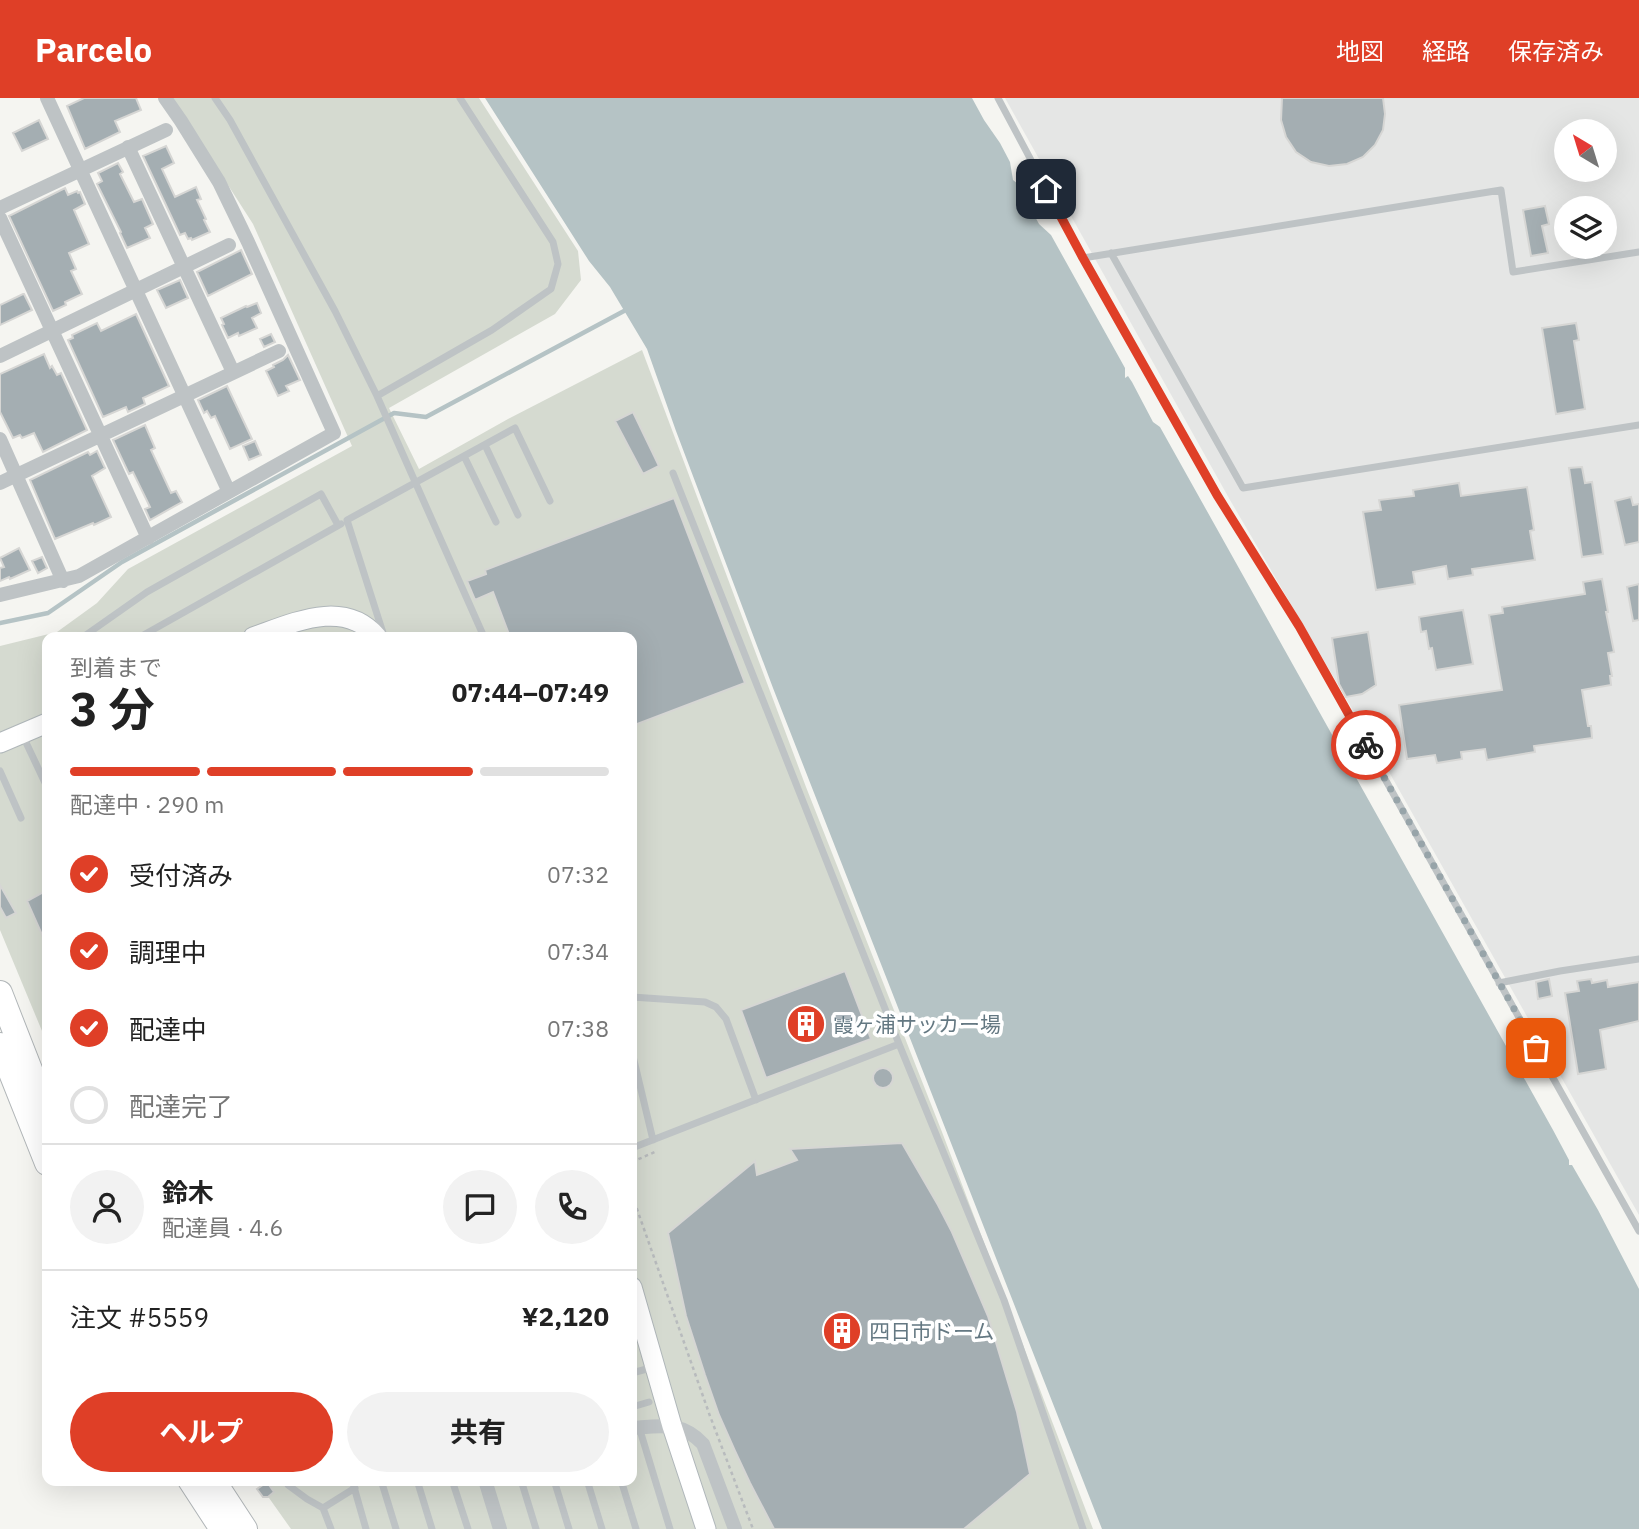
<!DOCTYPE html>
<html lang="ja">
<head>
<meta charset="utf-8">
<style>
  body { margin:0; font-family:"IBM Plex Sans","Noto Sans JP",sans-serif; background:#f2f2f2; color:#222; height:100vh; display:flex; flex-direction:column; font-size:26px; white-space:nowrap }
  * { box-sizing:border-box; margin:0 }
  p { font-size:23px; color:#767676 }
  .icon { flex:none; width:38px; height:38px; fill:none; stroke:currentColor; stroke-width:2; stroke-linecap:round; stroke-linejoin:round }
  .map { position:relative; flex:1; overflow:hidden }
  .drawer { position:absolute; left:42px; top:534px; width:595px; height:854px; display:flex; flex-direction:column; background:#fff; border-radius:14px; box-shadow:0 7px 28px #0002 }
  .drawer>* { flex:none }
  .needle { width:46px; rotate:322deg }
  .buttons { position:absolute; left:1554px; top:21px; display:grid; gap:14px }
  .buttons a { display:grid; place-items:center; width:63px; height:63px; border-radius:50%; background:#fff; box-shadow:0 7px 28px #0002; font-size:35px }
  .pin { position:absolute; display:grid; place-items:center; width:60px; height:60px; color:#fff; margin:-30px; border-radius:14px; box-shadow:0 4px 10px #0006 }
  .courier { position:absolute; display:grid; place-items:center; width:70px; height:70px; margin:-35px; border:5px solid #df3f27; border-radius:50%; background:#fff; color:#222; box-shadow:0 2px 9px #0007 }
  .overview em { font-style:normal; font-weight:700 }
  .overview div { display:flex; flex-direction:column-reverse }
  .overview { display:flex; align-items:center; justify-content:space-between; height:119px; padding:0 28px }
  h1 { font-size:46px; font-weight:700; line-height:52px }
  .bar { display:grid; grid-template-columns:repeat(4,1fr); gap:10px 7px; align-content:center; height:84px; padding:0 28px }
  .bar i { height:9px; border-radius:5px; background:#e0e0e0 }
  .bar .active { background:#df3f27 }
  .bar p { grid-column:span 4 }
  .line { display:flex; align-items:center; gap:18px; padding:0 28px; border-top:2px solid #e0e0e0 }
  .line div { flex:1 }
  .round { display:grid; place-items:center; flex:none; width:74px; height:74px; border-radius:37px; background:#f2f2f2 }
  ol { padding:0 28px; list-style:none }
  li { display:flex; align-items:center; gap:21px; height:77px }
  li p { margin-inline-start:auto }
  li .icon { padding:7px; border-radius:50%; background:#df3f27; color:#fff; stroke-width:4 }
  li:last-child { color:#767676 }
  li i { width:38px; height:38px; border:4px solid #e0e0e0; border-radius:50% }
  .button { display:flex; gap:14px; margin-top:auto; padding:14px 28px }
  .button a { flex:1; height:80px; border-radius:42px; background:#df3f27; color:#fff; font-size:28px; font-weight:700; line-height:80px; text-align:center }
  .button a+a { background:#f2f2f2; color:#222 }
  header { display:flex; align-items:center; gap:42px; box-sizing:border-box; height:98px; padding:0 35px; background:#df3f27; color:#fff }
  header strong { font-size:33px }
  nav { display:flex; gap:38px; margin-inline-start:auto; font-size:24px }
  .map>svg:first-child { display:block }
</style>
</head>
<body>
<header>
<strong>Parcelo</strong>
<nav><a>地図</a><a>経路</a><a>保存済み</a></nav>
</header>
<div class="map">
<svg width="1639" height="1431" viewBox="0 0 1639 1431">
  <rect width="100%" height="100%" fill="#f5f5f1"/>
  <path fill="#e5e6e5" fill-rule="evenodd" d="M 1005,0 L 1639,0 L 1639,1117 L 1389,674 L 1230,402 ZM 1566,33 L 1605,33 L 1605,72 L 1566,72 ZM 1566,110 L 1605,110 L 1605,149 L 1566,149 Z"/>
  <path fill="#d5dad0" d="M 172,0 L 479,0 L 578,153 L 581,182 L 555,216 L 389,310 L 419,371 L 508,321 L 642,252 L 806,689 L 942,1034 L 1093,1431 L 291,1431 L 257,1383 L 632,1382 L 632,539 L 47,539 L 47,945 L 0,832 L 0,548 L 57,534 L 97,505 L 128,471 L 352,348 L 253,126 Z"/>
  <path fill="#b5c3c5" d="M 485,0 L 972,0 L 984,22 L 1000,45 L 1010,64 L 1013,82 L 1022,89 L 1028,105 L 1036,110 L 1032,113 L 1039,126 L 1051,137 L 1125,270 L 1125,280 L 1128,278 L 1132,284 L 1153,324 L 1160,329 L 1553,1032 L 1569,1062 L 1569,1067 L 1572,1067 L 1598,1112 L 1639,1191 L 1639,1431 L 1102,1431 L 773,590 L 676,333 L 647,251 L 610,189 L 589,163 Z"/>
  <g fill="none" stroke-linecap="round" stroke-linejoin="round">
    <path stroke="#b5c3c5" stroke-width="4.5" d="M 0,525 L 48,515 L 122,464 L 394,315 L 426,319 L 624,213"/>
  </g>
  <path fill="#a4aeb2" stroke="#d6d6d4" stroke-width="2" d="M 84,0 L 136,0 L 141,12 L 115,23 L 120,34 L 85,51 L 67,8 Z
    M 1282,0 L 1383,0 L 1385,16 L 1383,32 L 1375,47 L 1363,59 L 1347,66 L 1329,68 L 1311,64 L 1296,54 L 1286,39 L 1281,22 Z
    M 39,22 L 48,41 L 22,53 L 13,35 Z
    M 166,48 L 174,65 L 162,71 L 175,99 L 196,89 L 201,101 L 197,102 L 206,121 L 204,122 L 210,134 L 192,142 L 191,140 L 188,141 L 185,135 L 180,137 L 143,58 Z
    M 118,65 L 123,74 L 120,76 L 134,104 L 142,101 L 153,126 L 145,130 L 150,140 L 127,150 L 120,135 L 121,134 L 97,86 L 102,83 L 98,75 Z
    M 65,90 L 68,97 L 77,93 L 78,95 L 80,94 L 85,106 L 74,112 L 89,146 L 69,155 L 76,171 L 71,173 L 82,196 L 65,204 L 66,207 L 53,213 L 9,118 Z
    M 1545,108 L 1549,126 L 1542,128 L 1548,155 L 1531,158 L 1523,112 Z
    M 241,152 L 252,176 L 208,198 L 197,174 Z
    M 180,182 L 188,200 L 166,210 L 157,192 Z
    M 23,196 L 24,196 L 32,212 L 0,227 L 0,207 Z
    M 257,205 L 261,215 L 252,220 L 257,230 L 239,238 L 238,235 L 228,240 L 222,227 L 224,226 L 221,220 L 246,208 L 247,209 Z
    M 136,216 L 169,288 L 143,300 L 145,306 L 128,314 L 126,309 L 103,319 L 68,242 L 73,240 L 72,237 L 97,225 L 101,233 Z
    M 1576,225 L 1579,242 L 1574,243 L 1585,311 L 1556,316 L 1542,230 Z
    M 271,236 L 275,244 L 264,249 L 260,241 Z
    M 44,256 L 50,270 L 52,268 L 57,277 L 61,275 L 87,332 L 43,354 L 34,335 L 22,340 L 20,337 L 13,340 L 0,314 L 0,276 Z
    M 288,257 L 300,282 L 286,288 L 289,293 L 278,298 L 266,273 L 274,269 L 273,267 L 283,262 Z
    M 227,288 L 252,341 L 230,351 L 215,318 L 211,320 L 207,313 L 204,315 L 198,302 Z
    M 633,314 L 659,368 L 643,376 L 615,323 Z
    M 145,327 L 155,350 L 151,352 L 171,395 L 176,393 L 182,404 L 150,422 L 145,411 L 150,409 L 133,374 L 129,376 L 113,342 Z
    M 255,343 L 261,357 L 249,362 L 243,348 Z
    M 97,353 L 105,370 L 92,378 L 111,419 L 94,427 L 93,425 L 55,441 L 30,382 L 88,354 L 90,357 Z
    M 1582,369 L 1585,385 L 1592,384 L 1603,456 L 1582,459 L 1569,370 Z
    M 1459,385 L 1461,398 L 1527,389 L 1534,432 L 1530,433 L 1535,462 L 1472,471 L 1473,477 L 1448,481 L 1446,468 L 1413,474 L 1415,486 L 1376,492 L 1363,414 L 1381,412 L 1379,402 L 1414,398 L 1413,392 Z
    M 1631,399 L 1633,407 L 1639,406 L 1639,444 L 1625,447 L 1615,403 Z
    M 674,400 L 745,585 L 632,628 L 632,539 L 510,539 L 493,494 L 475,502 L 467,483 L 486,476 L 485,472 Z
    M 19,450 L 30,472 L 10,481 L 9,479 L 0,483 L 0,470 L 4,469 L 0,460 Z
    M 42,459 L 47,470 L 38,475 L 32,463 Z
    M 1602,481 L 1608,514 L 1606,514 L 1614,554 L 1608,555 L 1612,578 L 1610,578 L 1611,587 L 1582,592 L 1588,628 L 1591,628 L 1592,640 L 1534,648 L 1535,654 L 1487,662 L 1485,651 L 1461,654 L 1462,661 L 1437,665 L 1435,657 L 1407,661 L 1399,607 L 1502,592 L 1489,517 L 1503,515 L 1502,509 L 1585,496 L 1583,484 Z
    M 1639,486 L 1639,522 L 1633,523 L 1627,489 Z
    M 1463,512 L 1473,566 L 1436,572 L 1432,550 L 1429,551 L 1426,533 L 1421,534 L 1419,519 Z
    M 1368,534 L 1376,587 L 1362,596 L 1346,599 L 1339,586 L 1332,540 Z
    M 0,787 L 16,815 L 6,820 L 0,809 Z
    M 47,792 L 47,848 L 27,803 Z
    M 845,873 L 871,941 L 766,980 L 741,912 Z
    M 1549,881 L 1552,898 L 1538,901 L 1536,884 Z
    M 1591,881 L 1592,885 L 1607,882 L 1608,889 L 1639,884 L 1639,923 L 1600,932 L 1606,971 L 1578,976 L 1565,895 L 1579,893 L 1577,883 Z
    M873 980a10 10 0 1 1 20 0a10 10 0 1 1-20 0Z
    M 902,1045 L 938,1107 L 952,1134 L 988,1218 L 1017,1314 L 1030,1376 L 964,1431 L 774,1431 L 750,1385 L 735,1353 L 719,1317 L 705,1277 L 686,1218 L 668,1135 L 755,1063 L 757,1077 L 797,1062 L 790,1051 Z
    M 267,1384 L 274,1394 L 268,1399 L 263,1399 L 257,1391 Z"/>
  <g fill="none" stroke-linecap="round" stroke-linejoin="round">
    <g stroke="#b0b7ba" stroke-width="21">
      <path id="secondary" d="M 253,539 C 293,525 344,500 377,539
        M 0,645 L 47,625
        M 632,1189 L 672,1328 L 706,1431"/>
    </g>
    <g stroke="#b1b6b8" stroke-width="26">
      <path id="highway" d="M 0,895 L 47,1015
        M 0,947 L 47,1065
        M 190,1382 L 222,1431
        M 213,1382 L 245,1431"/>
    </g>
    <path stroke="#b8bbbd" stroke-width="2.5" stroke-dasharray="3.5 3.5" stroke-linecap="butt" d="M 632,1064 L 657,1053
      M 632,1097 L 710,1318 L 753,1431"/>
    <path stroke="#bec3c5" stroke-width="7" d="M 215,0 L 230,22 L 335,213 L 377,298 L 484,539
      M 998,0 L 1083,160 L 1217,397 L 1299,528 L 1639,1133
      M 1111,155 L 1243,390 L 1639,327
      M 1083,160 L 1501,92 L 1513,174 L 1639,154
      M 377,298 L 492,232 L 551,191 L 558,166 L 553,144 L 460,0
      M 485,347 L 518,417
      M 464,358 L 496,424
      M 673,375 L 899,946 L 1004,1202 L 1083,1431
      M 384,538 L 347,422 L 515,330 L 550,403
      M 83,539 L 147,494 L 321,396 L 338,427
      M 140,539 L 341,426
      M 22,636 L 47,689
      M 0,673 L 21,720
      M 1499,885 L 1560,873 L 1639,861
      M 632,899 L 705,904 L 716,909 L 726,921 L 756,1002
      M 632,954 L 653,1042
      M 632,1050 L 899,946
      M 632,1275 L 654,1269
      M 632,1309 L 649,1304
      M 639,1329 L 670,1431
      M 296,1382 L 288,1387 L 307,1401 L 323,1410
      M 352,1382 L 366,1431
      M 381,1382 L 396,1431
      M 417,1382 L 432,1431
      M 452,1382 L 468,1431
      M 521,1382 L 536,1431
      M 554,1382 L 569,1431
      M 587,1382 L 602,1431
      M 621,1382 L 636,1431
      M 331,1431 L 323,1410 L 355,1390"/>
    <path stroke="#bec3c5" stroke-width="14" d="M 47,0 L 229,394
      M 128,49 L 233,274
      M 0,110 L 166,32
      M 0,120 L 148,440
      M 0,258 L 229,147
      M 0,341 L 63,483
      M 0,385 L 279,253
      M 0,497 L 79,478 L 334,335 L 248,144 L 219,84 L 181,23 L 165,0
      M 632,1330 C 661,1328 681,1323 703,1346 L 735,1431
      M 485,1382 L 500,1431"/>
    <use href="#secondary" stroke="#fff" stroke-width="19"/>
    <use href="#highway" stroke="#fff" stroke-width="24"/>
  </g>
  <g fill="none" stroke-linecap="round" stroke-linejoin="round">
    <path stroke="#97a4a9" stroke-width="7" stroke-dasharray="0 12.6" d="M 1366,647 L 1536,950"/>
    <path stroke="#df3f27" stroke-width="9" d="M 1046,91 L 1083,160 L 1217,397 L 1299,528 L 1366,647"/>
  </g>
  <defs>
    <g id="building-disc" transform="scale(2.0125)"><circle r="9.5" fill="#df3f27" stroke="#fff"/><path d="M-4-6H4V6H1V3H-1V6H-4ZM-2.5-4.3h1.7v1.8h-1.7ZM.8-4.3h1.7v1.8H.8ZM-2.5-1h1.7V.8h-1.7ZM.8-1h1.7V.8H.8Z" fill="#fff"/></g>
  </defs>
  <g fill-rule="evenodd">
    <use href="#building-disc" x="806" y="926"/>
    <use href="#building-disc" x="842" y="1233"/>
  </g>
  <g text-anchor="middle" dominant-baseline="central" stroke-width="7" stroke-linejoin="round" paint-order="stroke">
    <g font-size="21" fill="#647882" stroke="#fff" text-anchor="start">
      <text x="833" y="926">霞ヶ浦サッカー場</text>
      <text x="869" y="1233">四日市ドーム</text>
    </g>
  </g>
</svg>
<div class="buttons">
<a><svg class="needle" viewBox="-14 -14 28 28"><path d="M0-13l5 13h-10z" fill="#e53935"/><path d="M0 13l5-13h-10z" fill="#767676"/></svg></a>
<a><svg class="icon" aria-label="layers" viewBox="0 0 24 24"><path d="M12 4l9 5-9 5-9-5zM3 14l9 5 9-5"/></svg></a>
</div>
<div class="pin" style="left:1536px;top:950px;background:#ea580c"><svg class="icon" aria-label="bag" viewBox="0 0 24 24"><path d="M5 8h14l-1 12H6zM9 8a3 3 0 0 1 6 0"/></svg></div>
<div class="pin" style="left:1046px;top:91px;background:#1f2937"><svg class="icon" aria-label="home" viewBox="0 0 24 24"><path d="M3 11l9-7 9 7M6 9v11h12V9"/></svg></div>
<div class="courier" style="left:1366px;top:647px"><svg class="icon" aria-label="bike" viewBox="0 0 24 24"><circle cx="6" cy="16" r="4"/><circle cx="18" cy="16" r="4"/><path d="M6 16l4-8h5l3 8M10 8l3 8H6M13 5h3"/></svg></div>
<section class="drawer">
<div class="overview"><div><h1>3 分</h1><p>到着まで</p></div><em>07:44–07:49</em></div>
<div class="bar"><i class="active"></i><i class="active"></i><i class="active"></i><i></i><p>配達中 · 290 m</p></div>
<ol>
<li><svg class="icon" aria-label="check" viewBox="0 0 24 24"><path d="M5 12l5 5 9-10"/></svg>受付済み<p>07:32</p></li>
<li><svg class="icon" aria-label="check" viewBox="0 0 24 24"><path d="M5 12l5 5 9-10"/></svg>調理中<p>07:34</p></li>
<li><svg class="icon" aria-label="check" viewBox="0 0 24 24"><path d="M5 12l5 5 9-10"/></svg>配達中<p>07:38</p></li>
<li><i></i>配達完了</li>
</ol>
<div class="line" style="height:126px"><a class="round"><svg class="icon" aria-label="person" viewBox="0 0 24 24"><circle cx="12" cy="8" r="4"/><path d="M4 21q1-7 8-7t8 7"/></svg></a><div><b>鈴木</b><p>配達員 · 4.6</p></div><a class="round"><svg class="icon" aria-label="chat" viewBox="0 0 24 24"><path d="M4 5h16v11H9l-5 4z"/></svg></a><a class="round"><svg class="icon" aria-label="phone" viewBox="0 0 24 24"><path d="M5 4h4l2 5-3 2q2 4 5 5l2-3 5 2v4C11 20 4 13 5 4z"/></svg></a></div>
<div class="line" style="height:91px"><div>注文 #5559</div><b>¥2,120</b></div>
<div class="button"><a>ヘルプ</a><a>共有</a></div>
</section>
</div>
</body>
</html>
